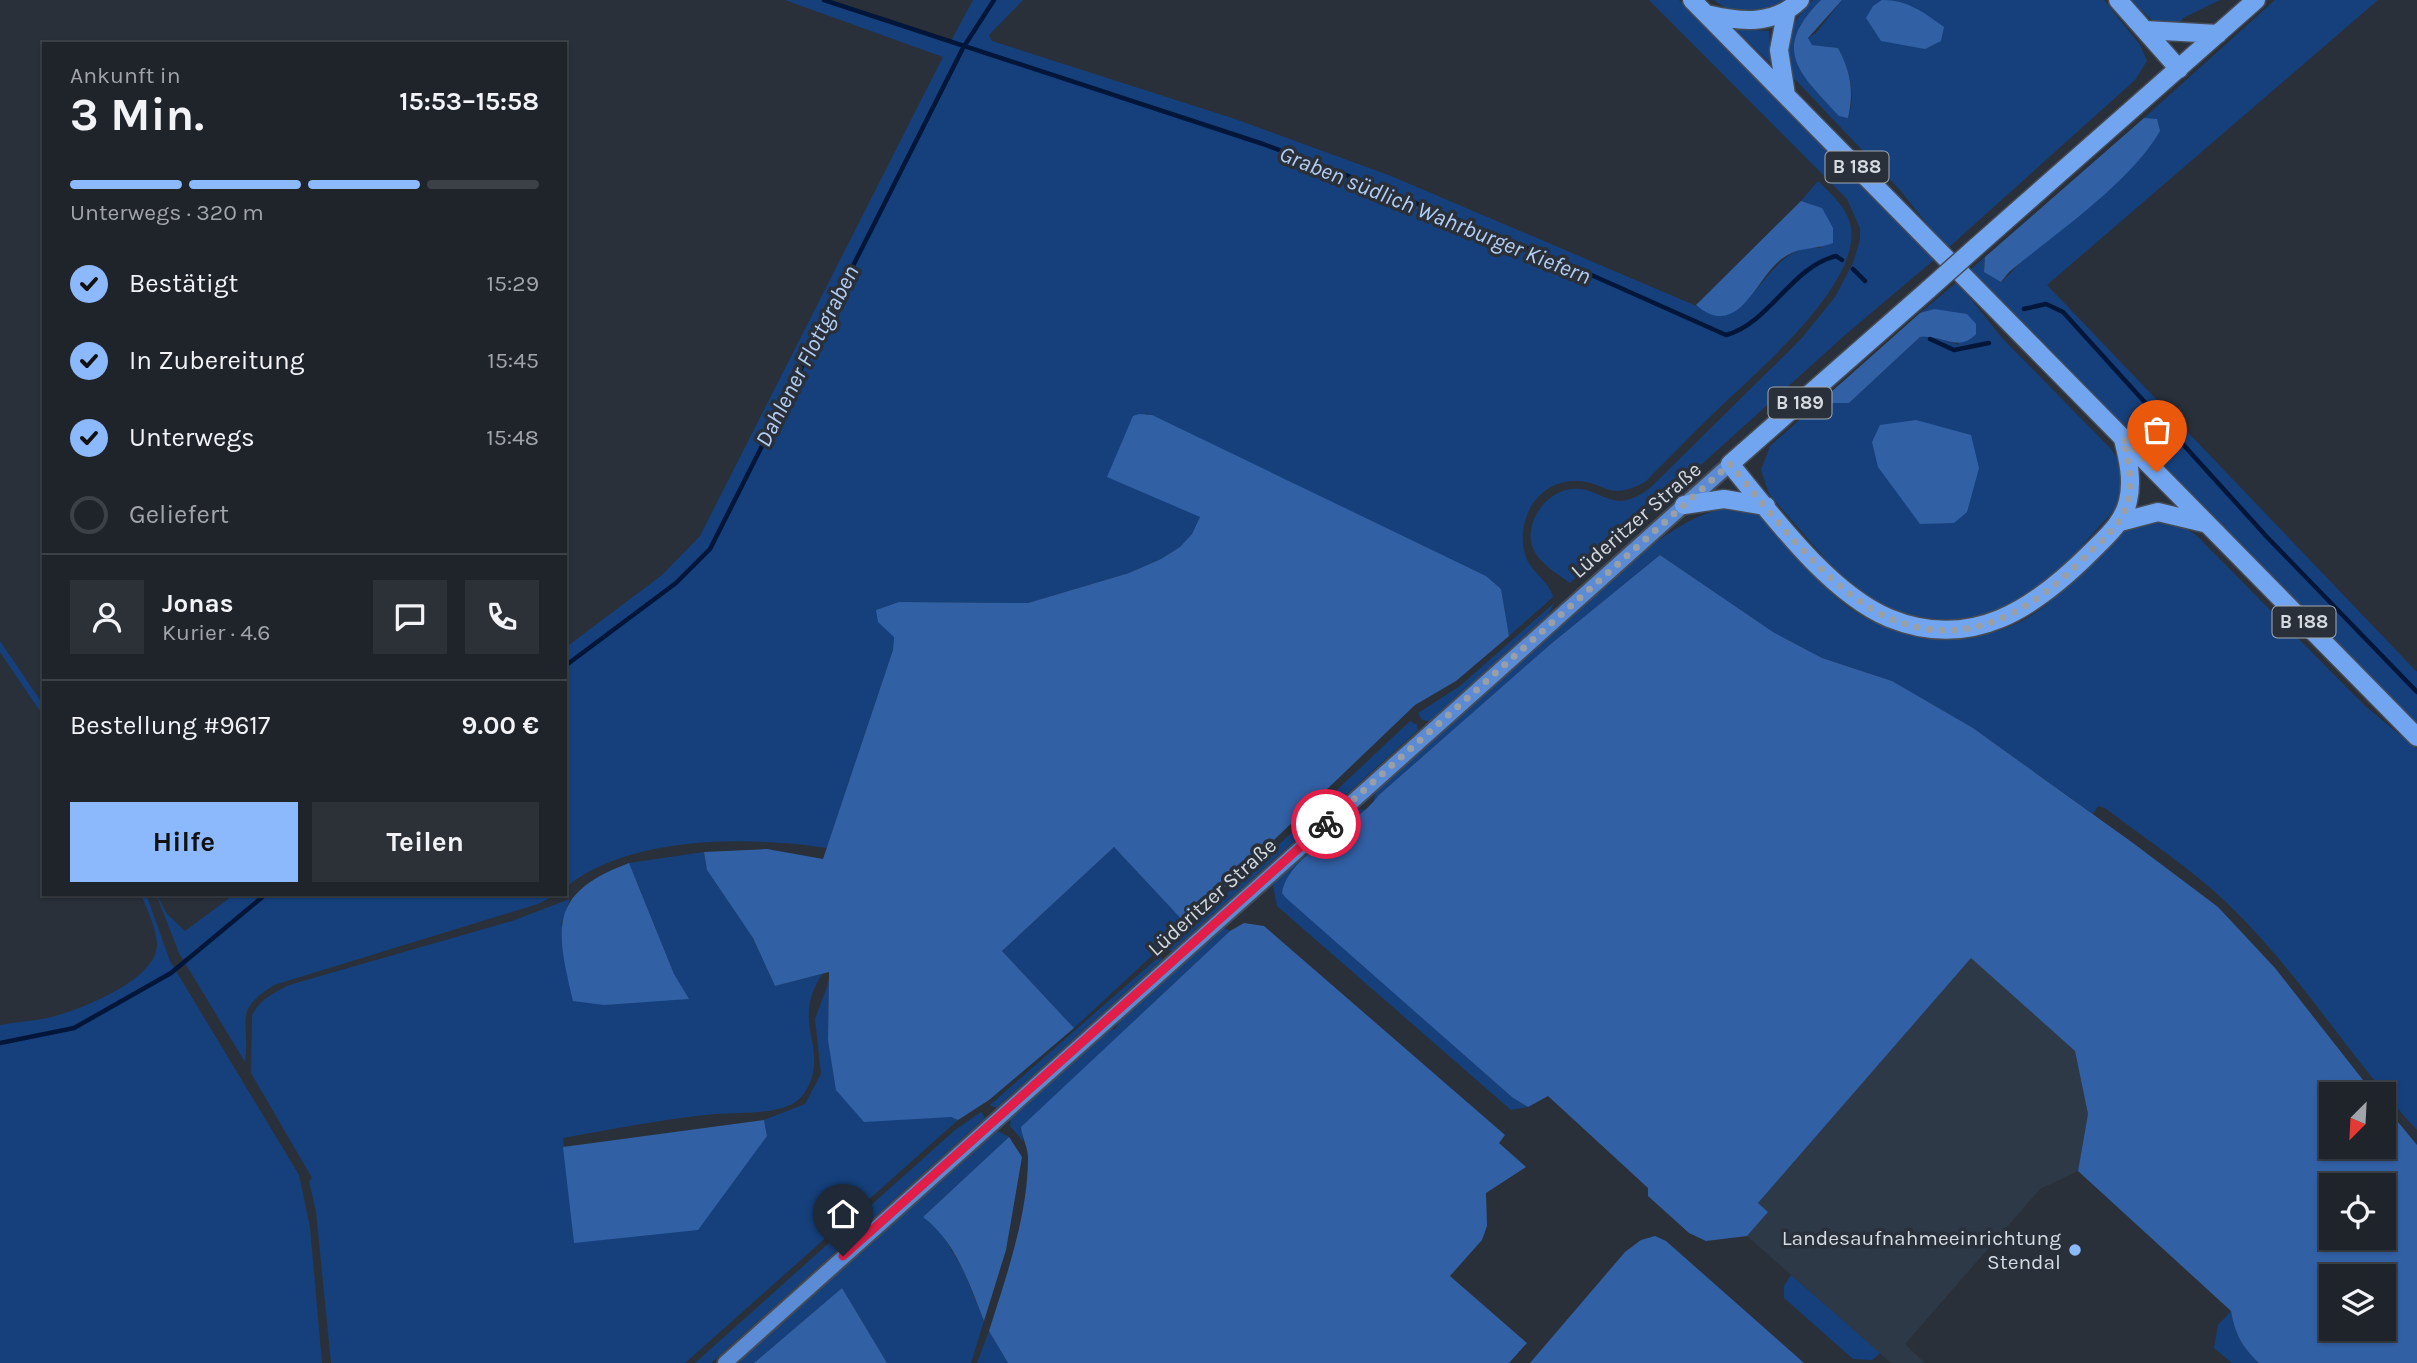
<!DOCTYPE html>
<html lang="de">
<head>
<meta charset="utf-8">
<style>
  body { margin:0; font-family:Karla,sans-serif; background:#2c3037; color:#f1f3f6; height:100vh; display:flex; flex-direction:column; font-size:26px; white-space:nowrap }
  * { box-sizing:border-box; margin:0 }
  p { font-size:23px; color:#a1a4a9 }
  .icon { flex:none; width:38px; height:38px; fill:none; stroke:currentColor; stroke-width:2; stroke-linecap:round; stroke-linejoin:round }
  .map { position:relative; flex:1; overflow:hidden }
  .panel { position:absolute; left:42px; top:42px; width:525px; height:854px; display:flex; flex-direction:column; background:#1f242b; border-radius:0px; box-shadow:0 2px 5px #0004,0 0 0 2px #3c4147 }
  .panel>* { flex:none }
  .needle { width:46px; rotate:204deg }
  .fabs { position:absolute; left:2319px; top:1082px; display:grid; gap:14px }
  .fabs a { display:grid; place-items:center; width:77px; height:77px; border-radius:0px; background:#1f242b; box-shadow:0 2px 5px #0004,0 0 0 2px #3c4147; font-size:35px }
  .pin { position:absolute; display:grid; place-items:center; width:60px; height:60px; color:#fff; margin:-72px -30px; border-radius:50% 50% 50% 0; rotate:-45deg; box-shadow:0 0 7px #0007 }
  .pin .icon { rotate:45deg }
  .courier { position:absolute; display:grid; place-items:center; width:70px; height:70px; margin:-35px; border:5px solid #e11d48; border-radius:50%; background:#fff; color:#222; box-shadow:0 2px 9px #0007 }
  .overview em { font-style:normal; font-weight:700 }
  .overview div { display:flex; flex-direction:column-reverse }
  .overview { display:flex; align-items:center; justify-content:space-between; height:119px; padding:0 28px }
  h1 { font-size:46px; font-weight:700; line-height:52px }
  .bar { display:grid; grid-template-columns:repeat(4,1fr); gap:10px 7px; align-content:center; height:84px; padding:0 28px }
  .bar i { height:9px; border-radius:5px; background:#3c4147 }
  .bar .current { background:#8cb9fc }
  .bar p { grid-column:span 4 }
  .line { display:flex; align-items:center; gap:18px; padding:0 28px; border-top:2px solid #3c4147 }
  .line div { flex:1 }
  .round { display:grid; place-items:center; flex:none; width:74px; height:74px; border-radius:0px; background:#2c3037 }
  ol { padding:0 28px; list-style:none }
  li { display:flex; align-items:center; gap:21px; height:77px }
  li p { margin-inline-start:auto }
  li .icon { padding:7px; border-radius:50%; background:#8cb9fc; color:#111; stroke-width:4 }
  li:last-child { color:#a1a4a9 }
  li i { width:38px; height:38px; border:4px solid #3c4147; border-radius:50% }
  .action { display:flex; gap:14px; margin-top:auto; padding:14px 28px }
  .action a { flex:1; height:80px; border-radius:0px; background:#8cb9fc; color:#111; font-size:28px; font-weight:700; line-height:80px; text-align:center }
  .action a+a { background:#2c3037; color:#f1f3f6 }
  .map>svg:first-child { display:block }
</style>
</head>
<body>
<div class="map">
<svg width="2417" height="1363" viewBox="0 0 2417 1363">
  <rect width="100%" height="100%" fill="#293039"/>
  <path fill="#2e3948" d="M 1971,957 L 2075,1051 L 2088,1114 L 2078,1171 L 2040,1189 L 1905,1344 L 1925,1363 L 1891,1363 L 1747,1236 L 1768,1212 L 1758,1203 Z"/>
  <path fill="#16407c" d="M 785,0 L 830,0 L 951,41 L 973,0 L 1023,0 L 989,35 L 992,41 L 1235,119 L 1391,176 L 1720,316 C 1763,304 1771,243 1821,248 L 1822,208 L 1801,201 L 1818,181 C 1831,194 1848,208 1851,228 C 1859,287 1756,372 1717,410 C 1693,433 1669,458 1645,482 C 1605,503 1607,480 1573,481 C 1536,482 1514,523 1526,557 C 1531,572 1549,581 1553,597 L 1509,636 L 1501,589 L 1486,576 L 1145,413 L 1200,517 L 1192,534 L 1180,547 L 1161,559 L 1129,573 L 1028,603 L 899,602 L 876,610 L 894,637 L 893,650 L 827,848 C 749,836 628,835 565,888 L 565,648 L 662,575 L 700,536 L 943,57 Z
    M 1649,0 L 1679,0 L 1935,259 L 1845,335 L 1570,583 C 1551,569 1527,557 1531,530 C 1534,508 1556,486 1580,489 C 1594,490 1606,501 1621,501 C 1632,500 1642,494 1650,488 L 1801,339 L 1835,297 L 1853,263 L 1860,240 L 1860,228 L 1847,199 Z
    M 1714,0 L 1784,0 C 1764,16 1735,17 1714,0 Z
    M 1813,0 L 1821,0 L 1799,27 L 1848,118 C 1856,93 1850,71 1838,48 L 1812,45 L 1808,38 L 1816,33 L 1842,0 L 2104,0 L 2140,45 L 2147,61 L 2135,80 L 1947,249 L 1900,190 L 1790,74 C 1779,41 1791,24 1813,0 Z
    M 2130,0 L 2220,0 L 2183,18 L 2179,26 L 2153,21 Z
    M 2275,0 L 2378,0 L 2047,285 L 2417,672 L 2417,725 L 1969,271 L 1985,257 L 1984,272 L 2002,282 L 2157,120 L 2144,118 Z
    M 1735,29 L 1769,31 L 1770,63 Z
    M 1957,282 L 2003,339 L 2111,449 L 2118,460 L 2122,475 L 2122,497 L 2116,508 L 2057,573 L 2032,593 L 1993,613 L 1958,620 L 1922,618 L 1889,609 L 1872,600 L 1841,577 L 1769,494 L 1761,470 L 1770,446 L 1830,393 L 1830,397 L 1849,403 L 1920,337 L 1932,336 L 1959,345 L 1934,309 L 1920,313 Z
    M 1734,507 L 1757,513 L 1769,523 C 1794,550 1816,582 1845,605 C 1893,641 1964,649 2018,623 C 2040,612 2059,595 2077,578 C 2094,562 2110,536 2130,526 C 2151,515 2178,522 2196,535 L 2365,706 L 2417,749 L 2417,1130 C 2350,1058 2299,972 2228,904 C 2191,868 2145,839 2105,808 L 2098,806 L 2093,814 L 1973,728 L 1892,681 L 1822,658 L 1773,632 L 1660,555 L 1552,643 L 1373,803 L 1376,791 L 1651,546 C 1676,528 1702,510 1734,507 Z
    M 1554,603 L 1548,615 L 1430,721 L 1422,720 L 1418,713 L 1460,686 Z
    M 0,641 L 44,706 L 44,717 L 0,652 Z
    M 1410,721 L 1417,725 L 1418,730 L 1172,951 L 1167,950 Z
    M 1354,808 L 1365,810 L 1306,858 L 1282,893 L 1513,1098 L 1528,1107 L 1511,1110 L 1277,906 L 1273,886 L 1280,876 Z
    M 1114,847 L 1186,924 L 1074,1028 L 1002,951 Z
    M 704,852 L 707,870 L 753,938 L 775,986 L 822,974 C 793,1020 822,1040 812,1077 C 809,1086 803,1098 794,1103 C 772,1115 740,1112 715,1114 C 664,1119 613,1129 563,1138 L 574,1243 L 767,1136 L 764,1120 L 805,1104 L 821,1074 L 815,1019 L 829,981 L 828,1040 L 932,1117 L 951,1117 L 958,1120 L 685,1363 L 331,1363 L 316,1212 L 309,1181 L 312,1178 L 251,1073 L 252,1015 C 260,999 274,993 289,985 L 512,921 L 570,899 L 561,925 L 688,999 L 674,974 L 629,863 Z
    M 141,894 L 146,894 L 170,961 L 299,1175 L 310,1227 L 322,1363 L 0,1363 L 0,1025 C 16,1022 33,1021 48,1018 C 78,1011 155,981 157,946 C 157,929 147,910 141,894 Z
    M 156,894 L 167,914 L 185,931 L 235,894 L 558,894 L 538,904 L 274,985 C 231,1012 251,1021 245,1062 L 179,953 Z
    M 1221,926 L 1230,931 L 1022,1127 L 1023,1141 L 1010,1126 L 1011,1116 L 1107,1029 L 1115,1029 L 1122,1016 Z
    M 1161,955 L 1162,960 L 996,1108 L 990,1105 Z
    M 981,1112 L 985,1118 L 711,1363 L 695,1363 L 955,1130 Z
    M 996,1130 L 1009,1137 L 923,1217 L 938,1228 L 963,1269 L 984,1321 L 971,1363 L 887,1363 L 842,1288 L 754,1363 L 737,1363 Z
    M 1791,1275 L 1880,1353 L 1872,1360 L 1853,1359 L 1784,1298 L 1784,1286 Z
    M 2231,1311 C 2235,1334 2242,1347 2259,1363 L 2232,1363 L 2214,1348 L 2218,1325 Z
    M 989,1331 L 1008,1363 L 977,1363 Z"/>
  <path fill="#3260a5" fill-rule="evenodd" d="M 1821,0 L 1842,0 L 1808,38 L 1812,45 L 1838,48 C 1851,72 1854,92 1848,118 L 1839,116 C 1800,73 1770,51 1821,0 Z
    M 1882,0 C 1908,0 1923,12 1944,27 L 1941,41 L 1925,49 L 1881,41 L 1866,18 L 1873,6 Z
    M 2144,118 L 2157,119 L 2160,131 C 2130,183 2056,233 2009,272 L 2001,282 L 1984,272 L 1985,257 Z
    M 1801,201 L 1822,208 L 1833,228 L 1833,243 C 1816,250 1799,246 1783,258 C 1756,276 1739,342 1696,305 Z
    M 1934,309 L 1967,314 L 1976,324 L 1976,334 C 1959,353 1942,334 1920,337 L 1849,403 L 1832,403 L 1830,393 L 1920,313 Z
    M 1139,414 L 1152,415 L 1486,576 L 1501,589 L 1509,636 L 1456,681 L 1415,705 L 1186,924 L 1114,847 L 1002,951 L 1074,1028 L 989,1100 L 958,1120 L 951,1117 L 864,1122 L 836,1090 L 828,1040 L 829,972 L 775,986 L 753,938 L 707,870 L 704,852 L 767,849 L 823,859 L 893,650 L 894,637 L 878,622 L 876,610 L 899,602 L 1028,603 L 1129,573 L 1161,559 L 1180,547 L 1192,534 L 1200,517 L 1107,477 L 1133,416 Z
    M 1916,420 L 1971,435 L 1979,468 L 1967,512 L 1954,523 L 1920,524 L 1878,467 L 1872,442 L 1880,425 Z
    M 1660,555 L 1773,632 L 1822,658 L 1892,681 L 1973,728 L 2133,843 L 2218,907 L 2275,968 L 2374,1094 L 2331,1094 L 2331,1146 L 2384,1146 L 2384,1105 L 2417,1145 L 2417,1363 L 2259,1363 C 2242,1347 2235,1334 2231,1311 L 2078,1171 L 2088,1114 L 2075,1051 L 1971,958 L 1758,1203 L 1768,1212 L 1747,1236 L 1706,1241 L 1689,1233 L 1648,1196 L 1648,1188 L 1548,1096 L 1528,1107 L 1513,1098 L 1286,898 L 1282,893 C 1289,853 1356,827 1379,795 L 1552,643 ZM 2331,1185 L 2384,1185 L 2384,1237 L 2331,1237 ZM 2331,1276 L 2384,1276 L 2384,1328 L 2331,1328 Z
    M 629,863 L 674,974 L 689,999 L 604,1005 L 573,1001 C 555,926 549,893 629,863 Z
    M 1244,923 L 1264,926 L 1505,1135 L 1499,1143 L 1526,1167 L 1486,1193 L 1487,1226 L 1482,1240 L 1450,1276 L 1527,1343 L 1509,1363 L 1008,1363 L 989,1331 C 1006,1277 1028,1215 1028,1158 C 1028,1147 1022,1138 1021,1127 L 1230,931 Z
    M 764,1120 L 767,1136 L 698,1230 L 574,1243 L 563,1147 Z
    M 1009,1137 L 1022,1157 L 1006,1250 L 984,1321 C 969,1283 956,1242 923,1217 Z
    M 1655,1236 L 1666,1241 L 1804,1363 L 1530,1363 L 1625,1252 L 1641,1240 Z
    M 842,1288 L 887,1363 L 754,1363 Z"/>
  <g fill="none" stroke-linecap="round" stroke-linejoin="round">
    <path stroke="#011638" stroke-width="4.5" d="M 824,0 L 1263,144 L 1336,171 L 1569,265 L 1726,335 C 1770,323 1791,267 1836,256 L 1842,260
      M 1853,269 L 1865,281
      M 2024,309 L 2046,304 L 2063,312 L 2267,537 L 2417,692
      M 1930,339 L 1954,350 L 1989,343
      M 565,666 L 676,583 L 710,549 L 963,48 L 994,0
      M 0,1043 L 74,1028 L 171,973 L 266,894"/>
    <g stroke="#454b54" stroke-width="18">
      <path id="secondary" d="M 725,1363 L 1730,464"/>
    </g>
    <g stroke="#454b54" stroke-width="21">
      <path id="primary" d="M 1692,0 L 2417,737
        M 2118,0 L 2179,69
        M 1706,14 C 1740,22 1774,26 1800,0
        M 1786,14 L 1779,50 L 1786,95
        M 2145,30 L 2218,34
        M 1976,247 L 2256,0
        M 1929,289 L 1730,464 C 1772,515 1829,593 1889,618 C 1972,652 2035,608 2091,552 C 2106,537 2123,523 2128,501 C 2133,480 2128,459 2123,439
        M 1684,505 L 1724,499 L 1766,506
        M 2120,522 L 2158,512 L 2204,523"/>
    </g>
    <use href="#secondary" stroke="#5a8bd4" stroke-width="14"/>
    <use href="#primary" stroke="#72a5f0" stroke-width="18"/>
    <g stroke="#454b54" stroke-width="21" stroke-linecap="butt">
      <path id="primary-bridge" d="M 1929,289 L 1976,247"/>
    </g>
    <use href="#primary-bridge" stroke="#72a5f0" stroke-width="18"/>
  </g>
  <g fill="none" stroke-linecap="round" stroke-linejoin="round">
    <path stroke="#999fa6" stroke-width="7" stroke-dasharray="0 12.6" d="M 1326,824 L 1730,464 C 1771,514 1831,593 1889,618 C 1969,652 2033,610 2087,555 C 2103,539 2123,524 2128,501 C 2133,480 2128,459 2123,439 L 2157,472"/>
    <path stroke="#e11d48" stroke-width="9" d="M 843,1256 L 1326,824"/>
  </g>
  <circle fill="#8cb9fc" stroke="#293039" stroke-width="2.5" cx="2075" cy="1250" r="7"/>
  <g text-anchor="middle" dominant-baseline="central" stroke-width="7" stroke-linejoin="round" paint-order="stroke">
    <g fill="#293039" stroke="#a2a8af" stroke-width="2">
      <rect x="1825.5" y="151.5" width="63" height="31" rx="5"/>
      <rect x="1768.5" y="387.5" width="63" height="31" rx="5"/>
      <rect x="2272.5" y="606.5" width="63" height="31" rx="5"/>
    </g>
    <g font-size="19" font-weight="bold" fill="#d6dbe1">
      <text x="1857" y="167">B 188</text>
      <text x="1800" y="403">B 189</text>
      <text x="2304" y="622">B 188</text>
    </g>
    <g font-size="21" fill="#d6dbe1" stroke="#293039">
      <text transform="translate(1636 520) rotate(-41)">Lüderitzer Straße</text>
      <text transform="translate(1212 897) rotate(-42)">Lüderitzer Straße</text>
    </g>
    <g font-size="21" fill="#d6dbe1" stroke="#293039" text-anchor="end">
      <text x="2061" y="1238">Landesaufnahmeeinrichtung<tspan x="2061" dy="24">Stendal</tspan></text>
    </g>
    <g font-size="23" font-style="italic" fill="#b4cef4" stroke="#293039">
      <text transform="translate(1435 215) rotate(22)">Graben südlich Wahrburger Kiefern</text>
      <text transform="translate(807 356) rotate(-63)">Dahlener Flottgraben</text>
    </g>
  </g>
</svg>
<div class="fabs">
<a><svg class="needle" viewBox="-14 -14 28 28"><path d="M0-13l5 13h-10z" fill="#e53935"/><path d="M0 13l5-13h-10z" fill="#a1a4a9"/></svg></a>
<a><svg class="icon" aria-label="locate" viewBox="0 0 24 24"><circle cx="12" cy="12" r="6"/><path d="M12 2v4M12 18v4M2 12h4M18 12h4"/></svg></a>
<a><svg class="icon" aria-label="layers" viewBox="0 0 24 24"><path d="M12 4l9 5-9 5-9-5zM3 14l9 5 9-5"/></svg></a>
</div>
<div class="pin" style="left:2157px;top:472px;background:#ea580c"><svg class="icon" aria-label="bag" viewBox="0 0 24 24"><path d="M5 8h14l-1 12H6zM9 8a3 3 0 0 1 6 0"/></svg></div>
<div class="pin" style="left:843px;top:1256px;background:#1f2937"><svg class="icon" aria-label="home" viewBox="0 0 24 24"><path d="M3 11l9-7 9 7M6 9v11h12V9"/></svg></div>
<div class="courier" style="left:1326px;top:824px"><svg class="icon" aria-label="bike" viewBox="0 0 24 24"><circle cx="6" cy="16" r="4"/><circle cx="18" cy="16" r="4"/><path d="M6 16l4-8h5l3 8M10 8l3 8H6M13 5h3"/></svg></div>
<section class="panel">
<div class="overview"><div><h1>3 Min.</h1><p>Ankunft in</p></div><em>15:53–15:58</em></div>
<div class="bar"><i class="current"></i><i class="current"></i><i class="current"></i><i></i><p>Unterwegs · 320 m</p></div>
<ol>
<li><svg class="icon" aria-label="check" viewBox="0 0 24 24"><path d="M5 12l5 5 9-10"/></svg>Bestätigt<p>15:29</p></li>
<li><svg class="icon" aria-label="check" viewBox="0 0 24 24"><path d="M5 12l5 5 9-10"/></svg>In Zubereitung<p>15:45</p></li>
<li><svg class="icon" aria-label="check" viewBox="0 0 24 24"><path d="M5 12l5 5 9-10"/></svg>Unterwegs<p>15:48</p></li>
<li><i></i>Geliefert</li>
</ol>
<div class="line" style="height:126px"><a class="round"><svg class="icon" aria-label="person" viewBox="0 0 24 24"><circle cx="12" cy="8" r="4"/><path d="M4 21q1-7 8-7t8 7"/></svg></a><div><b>Jonas</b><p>Kurier · 4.6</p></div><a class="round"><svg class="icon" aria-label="chat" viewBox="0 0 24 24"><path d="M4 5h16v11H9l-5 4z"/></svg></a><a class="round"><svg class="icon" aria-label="phone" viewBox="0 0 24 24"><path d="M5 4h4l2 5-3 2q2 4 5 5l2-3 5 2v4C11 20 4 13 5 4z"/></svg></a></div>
<div class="line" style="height:91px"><div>Bestellung #9617</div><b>9.00 €</b></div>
<div class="action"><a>Hilfe</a><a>Teilen</a></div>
</section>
</div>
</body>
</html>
